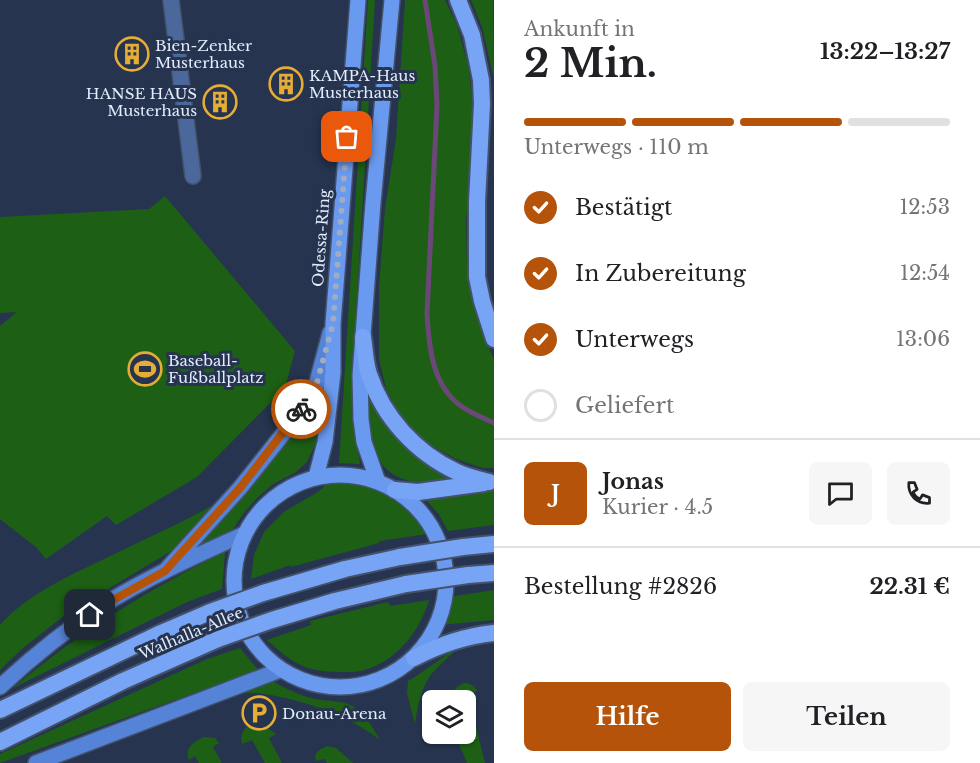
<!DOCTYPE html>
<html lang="de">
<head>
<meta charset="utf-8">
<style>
  body { margin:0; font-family:"Libre Baskerville",serif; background:#f6f6f6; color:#202124; height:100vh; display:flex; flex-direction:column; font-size:22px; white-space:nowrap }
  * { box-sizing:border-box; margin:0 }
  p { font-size:20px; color:#757577 }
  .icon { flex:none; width:33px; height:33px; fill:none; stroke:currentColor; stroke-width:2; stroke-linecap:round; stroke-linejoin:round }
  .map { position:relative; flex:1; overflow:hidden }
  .side { display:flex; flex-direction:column; background:#fff; width:486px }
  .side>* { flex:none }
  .buttons { position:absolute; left:422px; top:690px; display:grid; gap:12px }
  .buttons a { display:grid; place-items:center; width:54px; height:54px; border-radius:9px; background:#fff; box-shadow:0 2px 4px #0004; font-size:30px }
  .pin { position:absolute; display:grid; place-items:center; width:51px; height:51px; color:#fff; margin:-26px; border-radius:12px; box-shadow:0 3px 9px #0006 }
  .courier { position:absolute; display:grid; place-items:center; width:60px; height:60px; margin:-30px; border:4px solid #b45309; border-radius:50%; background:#fff; color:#222; box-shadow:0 2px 8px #0007 }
  .summary em { font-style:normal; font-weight:700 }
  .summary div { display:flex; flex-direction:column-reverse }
  .summary { display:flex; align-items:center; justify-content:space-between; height:102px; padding:0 30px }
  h1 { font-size:39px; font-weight:700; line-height:45px }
  .bar { display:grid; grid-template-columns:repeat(4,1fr); gap:9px 6px; align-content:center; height:72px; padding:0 30px }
  .bar i { height:8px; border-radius:4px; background:#e0e0e0 }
  .bar .selected { background:#b45309 }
  .bar p { grid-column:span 4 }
  .line { display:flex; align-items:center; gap:15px; padding:0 30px; border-top:2px solid #e0e0e0 }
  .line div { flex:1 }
  .round { display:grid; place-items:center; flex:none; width:63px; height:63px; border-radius:9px; background:#f6f6f6 }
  ol { padding:0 30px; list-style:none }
  li { display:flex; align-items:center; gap:18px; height:66px }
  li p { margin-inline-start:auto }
  li .icon { padding:6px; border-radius:50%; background:#b45309; color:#fff; stroke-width:4 }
  li:last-child { color:#757577 }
  li i { width:33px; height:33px; border:3px solid #e0e0e0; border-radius:50% }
  .primary-button { display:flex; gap:12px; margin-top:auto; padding:12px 30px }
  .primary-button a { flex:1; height:69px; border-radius:9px; background:#b45309; color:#fff; font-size:24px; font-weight:700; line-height:69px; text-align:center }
  .primary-button a+a { background:#f6f6f6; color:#202124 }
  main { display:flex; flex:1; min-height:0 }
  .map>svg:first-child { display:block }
</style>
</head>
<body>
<main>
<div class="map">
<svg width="494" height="763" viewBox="0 0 494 763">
  <rect width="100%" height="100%" fill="#26344f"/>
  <path fill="#1d6015" d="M 368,0 L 375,0 L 352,378 L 353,412 L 360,464 L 339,463 Z
    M 405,0 L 445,0 L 457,25 L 469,69 L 473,112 L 470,179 L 466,220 L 467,271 L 480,326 L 494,360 L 494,468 L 483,468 L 456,459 L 429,444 L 410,428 L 396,408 L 386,388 L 379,359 L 379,286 L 385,208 L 396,139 Z
    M 471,0 L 493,0 L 494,79 L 482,27 Z
    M 165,196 L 295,351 L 285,388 L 197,477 L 116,525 L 107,516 L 46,559 L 37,548 L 0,519 L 0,326 L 17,312 L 0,313 L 0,217 L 149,209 Z
    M 368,387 C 372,397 376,407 382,417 C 398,447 428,463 457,477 C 446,478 420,484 410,481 C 365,470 370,425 368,387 Z
    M 322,397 L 319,418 L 319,436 L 307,462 L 296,472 L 273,484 L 257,498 L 243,514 L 233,529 L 183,557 L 213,528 Z
    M 343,480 C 384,486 406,498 427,534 L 379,541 L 379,543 L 291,567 L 290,565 L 251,579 L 254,555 L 264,532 L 285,511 L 318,492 L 329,482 Z
    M 494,490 L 494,525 L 448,531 L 438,513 L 424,498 L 460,492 Z
    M 215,504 L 176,548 L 65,615 L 23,648 L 0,670 L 0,625 C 26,596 64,578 100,561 C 138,542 178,525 215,504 Z
    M 225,552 L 222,589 L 187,602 L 13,688 C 78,633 149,589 225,552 Z
    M 494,590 L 494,620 L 439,625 L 449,597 Z
    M 429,600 C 419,633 396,662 361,671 C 355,672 348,672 342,672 C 330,672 316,671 305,667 C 290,661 278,650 267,640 L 311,625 L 310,621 L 388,602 L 390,606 Z
    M 240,648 L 258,670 L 0,763 L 0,754 L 207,659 Z
    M 456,649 L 456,650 C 449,657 441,663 435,670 C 421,685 418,705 415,724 L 407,693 L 408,681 C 425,671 439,659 456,649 Z
    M 272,681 C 283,687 295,693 307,697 C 319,701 329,700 340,702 C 361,705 370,723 380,740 C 349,716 309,702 271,695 C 260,693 249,693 238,692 Z
    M 464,683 C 471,683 474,686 477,691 L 468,694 L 485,763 L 467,763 L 457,739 L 456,734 L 465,734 L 465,700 L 460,700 L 464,690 L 451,695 L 457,687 Z
    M 251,724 C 261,725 268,728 276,734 L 269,738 L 282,763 L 265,763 L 252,740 L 242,744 C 240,735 243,729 251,724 Z
    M 204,737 L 215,738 L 219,743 L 213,747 L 222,763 L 199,763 L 195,756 L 189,760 C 184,747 194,742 204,737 Z
    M 327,746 L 336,748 L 353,763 L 327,763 L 324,759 L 316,761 C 313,753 320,749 327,746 Z"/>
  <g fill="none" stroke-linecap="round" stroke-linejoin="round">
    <path stroke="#6b4879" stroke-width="5" d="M 425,0 L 435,66 L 437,105 L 427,314 C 429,347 432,388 464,408 C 473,414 484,418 494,423"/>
    <g stroke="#44516b" stroke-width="18">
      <path id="minor" d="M 171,0 L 193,176"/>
    </g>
    <g stroke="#44516b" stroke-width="18">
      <path id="secondary" d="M 165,571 L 240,488 L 295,419 L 316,386 L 330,333
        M 0,687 C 33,656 67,629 105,604 C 148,577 198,555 244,534
        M 36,763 L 280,670"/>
    </g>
    <g stroke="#44516b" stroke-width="18">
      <path id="primary" d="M234 581a106 106 0 1 1 212 0a106 106 0 1 1-212 0Z
        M 316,477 L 325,442 L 333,373 L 333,324 L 358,0
        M 378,482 L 364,442 L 361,419 L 360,375 L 373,203 L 392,0"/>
    </g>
    <g stroke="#44516b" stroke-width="20">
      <path id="trunk" d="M 458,0 L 472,35 L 481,80 L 482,104 L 477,202 L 477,277 L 482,301 L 494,339
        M 363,337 C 365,349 365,362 369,374 C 383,417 416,453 457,472 C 467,477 478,479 489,482
        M 395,490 L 418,492 L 484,483
        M 463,547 L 494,544
        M 468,575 L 494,573
        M 263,593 L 345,569 L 400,557
        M 272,620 L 335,601 L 406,584
        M 414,658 C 439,645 465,636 494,633
        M 0,710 L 161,633 L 210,612
        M 0,742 L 123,681 L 218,639"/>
    </g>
    <use href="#minor" stroke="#4b689d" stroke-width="15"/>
    <use href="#secondary" stroke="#5583d7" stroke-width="15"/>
    <use href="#primary" stroke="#6a9aef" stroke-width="15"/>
    <use href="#trunk" stroke="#77a4f5" stroke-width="16"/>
    <g stroke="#44516b" stroke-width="20" stroke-linecap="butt">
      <path id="trunk-bridge" d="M 400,557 L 463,547
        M 406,584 L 468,575
        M 210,612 L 263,593
        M 218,639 L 272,620"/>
    </g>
    <use href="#trunk-bridge" stroke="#77a4f5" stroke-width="16"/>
  </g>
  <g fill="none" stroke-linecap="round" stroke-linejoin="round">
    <path stroke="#a0acc0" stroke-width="6" stroke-dasharray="0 10.8" d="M 301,409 L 316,386 L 333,324 L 347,137"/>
    <path stroke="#b45309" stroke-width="8" d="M 90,615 L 106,604 L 165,571 L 240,488 L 301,409"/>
  </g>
  <defs>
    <g id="building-ring" transform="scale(1.725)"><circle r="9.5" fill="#26344f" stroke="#e5ad36" stroke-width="1.5"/><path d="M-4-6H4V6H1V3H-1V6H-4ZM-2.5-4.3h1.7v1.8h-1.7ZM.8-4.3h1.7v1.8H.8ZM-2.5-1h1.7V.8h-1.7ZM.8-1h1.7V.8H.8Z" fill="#e5ad36"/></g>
    <g id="stadium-ring" transform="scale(1.725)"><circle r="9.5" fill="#26344f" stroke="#e5ad36" stroke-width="1.5"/><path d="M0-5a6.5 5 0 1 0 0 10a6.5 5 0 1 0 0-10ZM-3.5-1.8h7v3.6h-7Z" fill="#e5ad36"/></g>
    <g id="parking-ring" transform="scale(1.725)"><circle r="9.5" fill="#26344f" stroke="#e5ad36" stroke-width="1.5"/><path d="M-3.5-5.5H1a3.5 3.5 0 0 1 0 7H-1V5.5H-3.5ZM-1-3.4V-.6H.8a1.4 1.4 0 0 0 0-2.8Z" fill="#e5ad36"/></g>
  </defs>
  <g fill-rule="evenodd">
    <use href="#building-ring" x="132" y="54"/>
    <use href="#building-ring" x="286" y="84"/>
    <use href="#building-ring" x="220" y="102"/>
    <use href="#stadium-ring" x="145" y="369"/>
    <use href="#parking-ring" x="259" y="713"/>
  </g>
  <g text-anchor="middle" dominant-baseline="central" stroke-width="6" stroke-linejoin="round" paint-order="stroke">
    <g font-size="15" fill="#e2ecfd" stroke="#26344f" text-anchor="start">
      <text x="155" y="45">Bien-Zenker<tspan x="155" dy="17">Musterhaus</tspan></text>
      <text x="309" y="75">KAMPA-Haus<tspan x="309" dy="17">Musterhaus</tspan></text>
      <text x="197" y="93" text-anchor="end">HANSE HAUS<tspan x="197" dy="17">Musterhaus</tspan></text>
      <text x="168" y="360">Baseball-<tspan x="168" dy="17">Fußballplatz</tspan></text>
      <text x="282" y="713">Donau-Arena</text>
    </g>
    <g font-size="15" fill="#e2ecfd" stroke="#26344f">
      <text transform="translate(321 238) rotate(-86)">Odessa-Ring</text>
      <text transform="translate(191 633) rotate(-23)">Walhalla-Allee</text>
    </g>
  </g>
</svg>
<div class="buttons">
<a><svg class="icon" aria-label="layers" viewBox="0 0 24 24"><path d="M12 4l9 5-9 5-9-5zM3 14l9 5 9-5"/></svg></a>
</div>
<div class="pin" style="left:347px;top:137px;background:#ea580c"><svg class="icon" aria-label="bag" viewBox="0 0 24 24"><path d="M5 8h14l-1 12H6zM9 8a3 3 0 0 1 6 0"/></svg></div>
<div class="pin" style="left:90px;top:615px;background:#1f2937"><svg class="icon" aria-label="home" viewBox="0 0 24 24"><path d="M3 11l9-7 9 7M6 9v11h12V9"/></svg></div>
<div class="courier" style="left:301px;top:409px"><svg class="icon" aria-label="bike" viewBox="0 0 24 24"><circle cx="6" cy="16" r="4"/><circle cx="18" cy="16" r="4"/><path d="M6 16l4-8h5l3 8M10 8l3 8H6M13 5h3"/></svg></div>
</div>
<section class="side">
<div class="summary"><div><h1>2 Min.</h1><p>Ankunft in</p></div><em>13:22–13:27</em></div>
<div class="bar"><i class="selected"></i><i class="selected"></i><i class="selected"></i><i></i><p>Unterwegs · 110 m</p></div>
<ol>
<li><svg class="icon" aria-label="check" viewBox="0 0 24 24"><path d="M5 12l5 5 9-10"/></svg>Bestätigt<p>12:53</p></li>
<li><svg class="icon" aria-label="check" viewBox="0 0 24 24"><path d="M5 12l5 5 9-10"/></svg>In Zubereitung<p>12:54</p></li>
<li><svg class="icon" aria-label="check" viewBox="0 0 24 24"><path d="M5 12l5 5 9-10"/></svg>Unterwegs<p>13:06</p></li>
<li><i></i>Geliefert</li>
</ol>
<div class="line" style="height:108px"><b class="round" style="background:#b45309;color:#fff">J</b><div><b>Jonas</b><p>Kurier · 4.5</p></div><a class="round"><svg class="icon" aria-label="chat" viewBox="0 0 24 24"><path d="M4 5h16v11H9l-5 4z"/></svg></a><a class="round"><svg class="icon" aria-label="phone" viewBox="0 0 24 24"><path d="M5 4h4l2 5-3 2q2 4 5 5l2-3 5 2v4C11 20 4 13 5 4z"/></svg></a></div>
<div class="line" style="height:78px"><div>Bestellung #2826</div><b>22.31 €</b></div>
<div class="primary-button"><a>Hilfe</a><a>Teilen</a></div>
</section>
</main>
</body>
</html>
